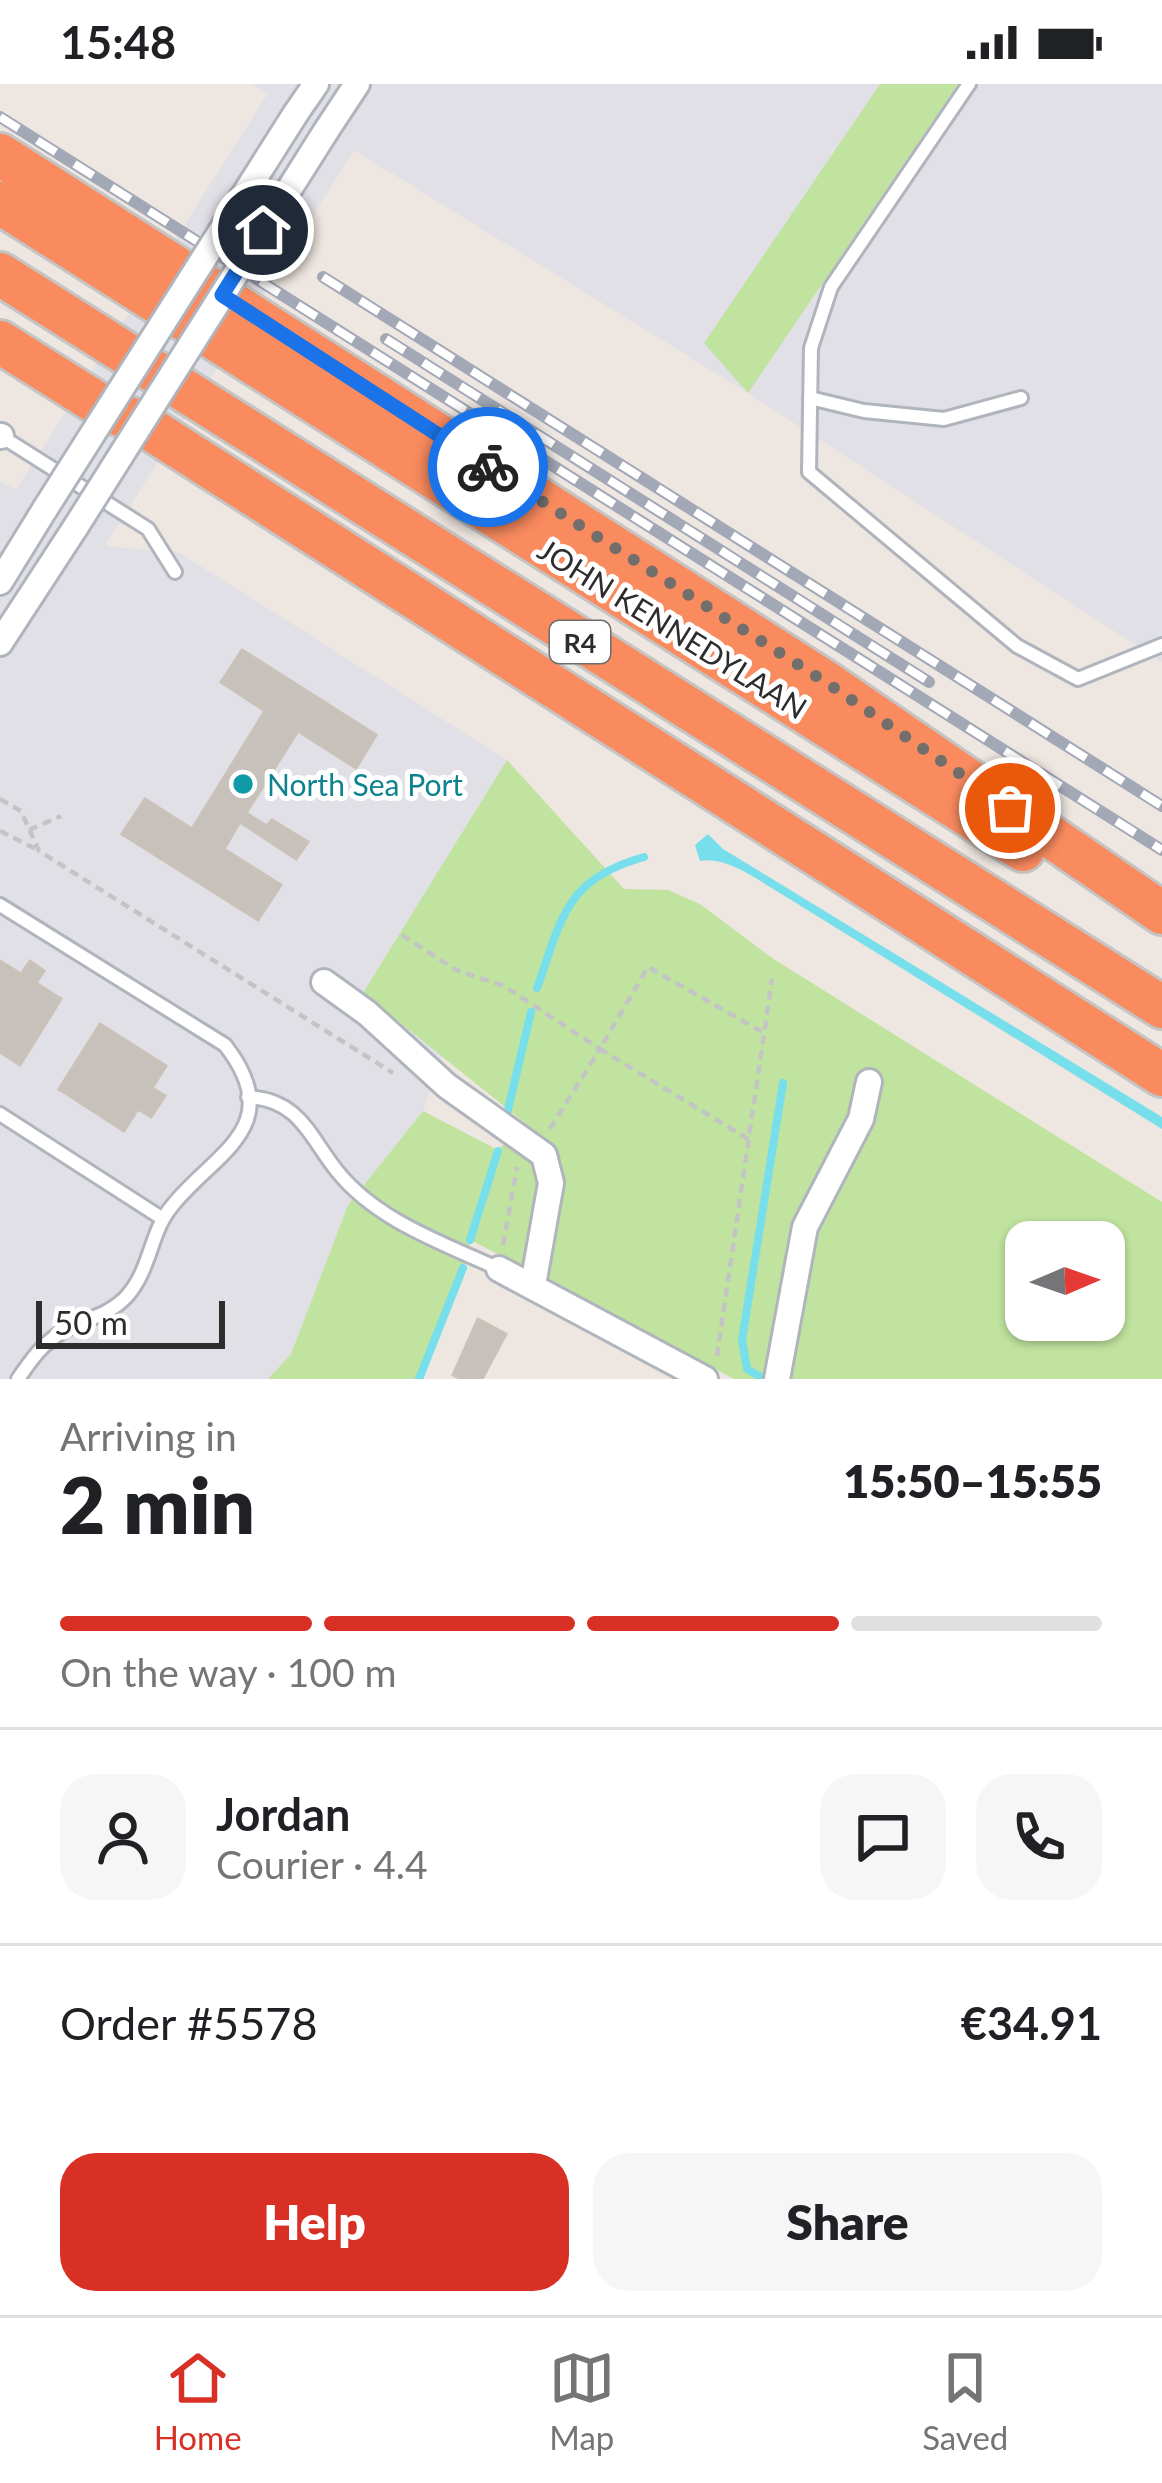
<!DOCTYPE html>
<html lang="en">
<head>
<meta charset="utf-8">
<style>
  body { margin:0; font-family:Lato,sans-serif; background:#f6f6f6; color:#202124; height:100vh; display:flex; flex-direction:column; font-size:45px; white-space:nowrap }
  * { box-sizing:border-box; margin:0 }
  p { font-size:39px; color:#757577 }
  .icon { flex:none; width:66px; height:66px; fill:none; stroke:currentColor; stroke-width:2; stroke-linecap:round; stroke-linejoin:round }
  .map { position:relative; height:1295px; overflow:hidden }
  .details { display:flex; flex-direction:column; background:#fff; flex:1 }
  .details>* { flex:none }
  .needle { width:78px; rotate:88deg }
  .controls { position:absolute; left:1005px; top:1137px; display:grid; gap:24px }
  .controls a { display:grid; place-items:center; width:120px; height:120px; border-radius:24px; background:#fff; box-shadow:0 3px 9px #0004; font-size:60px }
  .scale { position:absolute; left:36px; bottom:30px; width:189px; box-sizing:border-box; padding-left:12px; border:6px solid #2d2d2d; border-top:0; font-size:33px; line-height:42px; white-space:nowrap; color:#2d2d2d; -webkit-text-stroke:9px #fff; paint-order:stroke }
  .pin { position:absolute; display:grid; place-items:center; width:102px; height:102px; color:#fff; margin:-51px; border:6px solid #fff; border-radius:50%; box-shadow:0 3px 12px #0007 }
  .courier { position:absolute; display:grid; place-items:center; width:120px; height:120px; margin:-60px; border:9px solid #1a73e8; border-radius:50%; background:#fff; color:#222; box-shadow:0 3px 15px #0007 }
  .head em { font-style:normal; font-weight:800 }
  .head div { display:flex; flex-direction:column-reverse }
  .head { display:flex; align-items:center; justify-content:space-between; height:204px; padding:0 60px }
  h1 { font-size:78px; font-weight:800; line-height:90px }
  .bar { display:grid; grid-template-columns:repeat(4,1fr); gap:18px 12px; align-content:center; height:144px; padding:0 60px }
  .bar i { height:15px; border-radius:9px; background:#e0e0e0 }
  .bar .on { background:#d93025 }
  .bar p { grid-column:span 4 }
  .line { display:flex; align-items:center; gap:30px; padding:0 60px; border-top:3px solid #e0e0e0 }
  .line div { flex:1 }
  .round { display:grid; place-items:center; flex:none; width:126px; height:126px; border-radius:36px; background:#f6f6f6 }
  .action { display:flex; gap:24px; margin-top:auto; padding:24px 60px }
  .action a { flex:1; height:138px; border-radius:36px; background:#d93025; color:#fff; font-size:48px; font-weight:800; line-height:138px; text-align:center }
  .action a+a { background:#f6f6f6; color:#202124 }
  .status { display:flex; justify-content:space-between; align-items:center; height:84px; padding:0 60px; background:#fff; direction:ltr }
  .status svg { height:33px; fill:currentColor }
  .menu { display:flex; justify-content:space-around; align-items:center; height:168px; border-top:3px solid #e0e0e0; background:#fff; font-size:33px; color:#757577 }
  .menu a { display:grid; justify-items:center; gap:6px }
  .menu .on { color:#d93025 }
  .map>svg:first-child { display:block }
</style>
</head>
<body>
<div class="status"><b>15:48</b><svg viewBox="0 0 49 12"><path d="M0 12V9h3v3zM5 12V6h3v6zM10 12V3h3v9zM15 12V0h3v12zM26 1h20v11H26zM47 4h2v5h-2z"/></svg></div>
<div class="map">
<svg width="1162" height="1295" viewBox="0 0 1162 1295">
  <rect width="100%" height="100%" fill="#eee6e0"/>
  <path fill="#e1e0e7" d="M 252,0 L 1162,0 L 1162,578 L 748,309 L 354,66 L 105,462 L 180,469 L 507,676 L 443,971 L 423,1027 L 348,1121 L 291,1270 L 268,1295 L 0,1295 L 0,397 L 16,406 L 267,11 Z"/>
  <path fill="#c0e39f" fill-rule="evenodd" d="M 880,0 L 958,0 L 748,309 L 704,259 Z
    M 507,676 L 624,805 L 668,806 L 700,820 L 772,874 L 1162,1118 L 1162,1295 L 734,1295 L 471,1156 L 459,1202 L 419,1295 L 268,1295 L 291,1270 L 348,1121 L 423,1027 L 498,1066 L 525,1039 L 363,909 ZM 1026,1158 L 1104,1158 L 1104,1236 L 1026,1236 Z"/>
  <path fill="#77deec" d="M 708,750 L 723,765 L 1162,1033 L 1162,1045 L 783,811 C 760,798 728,772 700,777 L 695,761 Z"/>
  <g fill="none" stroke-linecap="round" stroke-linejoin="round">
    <path stroke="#77deec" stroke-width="8" d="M 537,904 C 562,834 565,795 644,773
      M 507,1030 L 531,928
      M 470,1156 L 498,1067
      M 419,1295 L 463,1184
      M 764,1295 L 747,1285 L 742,1256 L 783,999"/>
  </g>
  <path fill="#c7c1bb" stroke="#cac2b9" stroke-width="3" d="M 242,566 L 376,651 L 356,684 L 298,647 L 246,729 L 267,742 L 272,736 L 308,758 L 296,775 L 240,738 L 224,765 L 281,801 L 258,836 L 122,750 L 145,715 L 192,745 L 265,627 L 221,598 Z
    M 0,877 L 21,890 L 30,877 L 44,887 L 36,899 L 61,915 L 20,981 L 0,968 Z
    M 100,940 L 166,982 L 152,1004 L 165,1012 L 151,1033 L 138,1025 L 124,1047 L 59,1005 Z
    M 478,1235 L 506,1250 L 482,1295 L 462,1295 L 453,1291 Z"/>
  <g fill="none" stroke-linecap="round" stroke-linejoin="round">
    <g stroke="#b0b5bd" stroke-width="18">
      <path id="lane" d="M 969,0 L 831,203 L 811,264 L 809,388 L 1017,562 L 1078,595 L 1162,561
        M 810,314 L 864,327 L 944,335 L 1021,314
        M 1,352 L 148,445 L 175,488
        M 0,821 L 225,961 C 289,1043 214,1069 172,1122 C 150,1148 151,1185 127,1212 C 109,1232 83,1235 62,1248 C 42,1260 31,1276 18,1295
        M 248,1013 C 300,1016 309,1052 337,1087 C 377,1137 443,1159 499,1185
        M 0,1030 L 163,1135"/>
    </g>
    <g stroke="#b0b5bd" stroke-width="30">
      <path id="street" d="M 296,29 L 316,0
        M 326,47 L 357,0
        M 0,352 L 1,352
        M 0,498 L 45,425
        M 0,559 L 75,444
        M 324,898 L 367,929 L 447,1002 L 544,1071 L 551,1099 L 533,1201
        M 499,1185 L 705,1295
        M 777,1295 L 805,1143 L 861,1035 L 869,998"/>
    </g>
    <g stroke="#c4c4c4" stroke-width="48">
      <path id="highway" d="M 0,71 L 827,599 L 1162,829
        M 0,119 L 1023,766
        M 0,190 L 1162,923
        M 0,258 L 108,326 L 141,339 L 1162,991"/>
    </g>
    <path stroke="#c4c4c4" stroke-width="4.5" stroke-dasharray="9 6" stroke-linecap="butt" d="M 0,715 L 21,727 L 39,767 L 393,989
      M 29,746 L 61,732
      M 0,747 L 38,766
      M 402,851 L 456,886 L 504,902 L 600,965 L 548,1048
      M 748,1055 L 600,965 L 648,883 L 764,949
      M 503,1161 L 517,1083
      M 717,1272 L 772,895"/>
    <use href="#lane" stroke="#fff" stroke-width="12"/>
    <use href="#street" stroke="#fff" stroke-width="24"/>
    <use href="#highway" stroke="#fa8b5f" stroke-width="42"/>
    <g stroke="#a3a8b7" stroke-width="12">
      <path id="rail" d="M 0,33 L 1162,766
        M 323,193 L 1162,722
        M 386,255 L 929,598"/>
    </g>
    <use href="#rail" stroke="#fff" stroke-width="8" stroke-dasharray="22" stroke-linecap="butt"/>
    <g stroke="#b0b5bd" stroke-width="30" stroke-linecap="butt">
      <path id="street-bridge" d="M 45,425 L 296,29
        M 75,444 L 326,47"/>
    </g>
    <use href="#street-bridge" stroke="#fff" stroke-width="24"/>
  </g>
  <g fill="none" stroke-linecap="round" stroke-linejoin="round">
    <path stroke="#716e6c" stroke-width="12" stroke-dasharray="0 21.6" d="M 488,383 L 827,599 L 1010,724"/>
    <path stroke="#1a73e8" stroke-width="15" d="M 263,146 L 222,211 L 488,383"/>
  </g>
  <circle fill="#0f9aa8" stroke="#fff" stroke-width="4.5" cx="243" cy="700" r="12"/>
  <g text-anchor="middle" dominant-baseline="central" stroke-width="10" stroke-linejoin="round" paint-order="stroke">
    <rect fill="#fff" stroke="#6c6c6c" stroke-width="3" x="550" y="537" width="60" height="42" rx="9"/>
    <g font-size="27" font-weight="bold" fill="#2d2d2d">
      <text x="580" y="558">R4</text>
    </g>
    <g font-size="30" fill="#2d2d2d" stroke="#fff">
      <text transform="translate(673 544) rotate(32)">JOHN KENNEDYLAAN</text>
    </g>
    <g font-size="30" fill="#0d838f" stroke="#fff" text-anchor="start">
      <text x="267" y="700">North Sea Port</text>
    </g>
  </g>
</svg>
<div class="controls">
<a><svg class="needle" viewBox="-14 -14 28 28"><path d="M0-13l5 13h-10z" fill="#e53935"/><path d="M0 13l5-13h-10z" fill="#757577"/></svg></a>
</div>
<div class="scale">50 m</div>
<div class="pin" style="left:1010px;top:724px;background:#ea580c"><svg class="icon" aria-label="bag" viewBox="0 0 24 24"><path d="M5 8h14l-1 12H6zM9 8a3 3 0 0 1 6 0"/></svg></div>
<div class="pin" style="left:263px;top:146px;background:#1f2937"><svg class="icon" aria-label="home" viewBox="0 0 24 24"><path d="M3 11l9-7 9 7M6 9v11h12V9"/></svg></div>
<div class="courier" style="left:488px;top:383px"><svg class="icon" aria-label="bike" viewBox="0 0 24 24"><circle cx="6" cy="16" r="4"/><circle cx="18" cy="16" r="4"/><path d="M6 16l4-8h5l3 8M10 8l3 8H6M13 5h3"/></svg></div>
</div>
<section class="details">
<div class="head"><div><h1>2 min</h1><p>Arriving in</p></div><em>15:50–15:55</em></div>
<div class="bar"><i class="on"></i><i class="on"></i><i class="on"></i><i></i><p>On the way · 100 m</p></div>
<div class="line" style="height:216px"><a class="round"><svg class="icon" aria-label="person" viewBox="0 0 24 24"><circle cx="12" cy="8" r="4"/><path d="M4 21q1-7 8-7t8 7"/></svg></a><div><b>Jordan</b><p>Courier · 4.4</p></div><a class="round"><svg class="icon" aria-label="chat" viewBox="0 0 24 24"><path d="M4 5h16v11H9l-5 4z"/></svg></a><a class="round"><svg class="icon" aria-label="phone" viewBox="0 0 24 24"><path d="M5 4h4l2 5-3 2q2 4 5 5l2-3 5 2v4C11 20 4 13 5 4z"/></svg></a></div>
<div class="line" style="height:156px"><div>Order #5578</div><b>€34.91</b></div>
<div class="action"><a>Help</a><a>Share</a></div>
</section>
<nav class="menu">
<a class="on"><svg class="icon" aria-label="home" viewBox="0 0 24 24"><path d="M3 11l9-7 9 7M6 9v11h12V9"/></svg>Home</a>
<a><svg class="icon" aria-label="map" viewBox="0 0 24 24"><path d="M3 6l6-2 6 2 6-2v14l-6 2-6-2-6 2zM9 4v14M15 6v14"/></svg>Map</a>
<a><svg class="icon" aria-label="saved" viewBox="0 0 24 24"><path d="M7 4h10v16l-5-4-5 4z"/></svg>Saved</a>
</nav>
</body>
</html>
